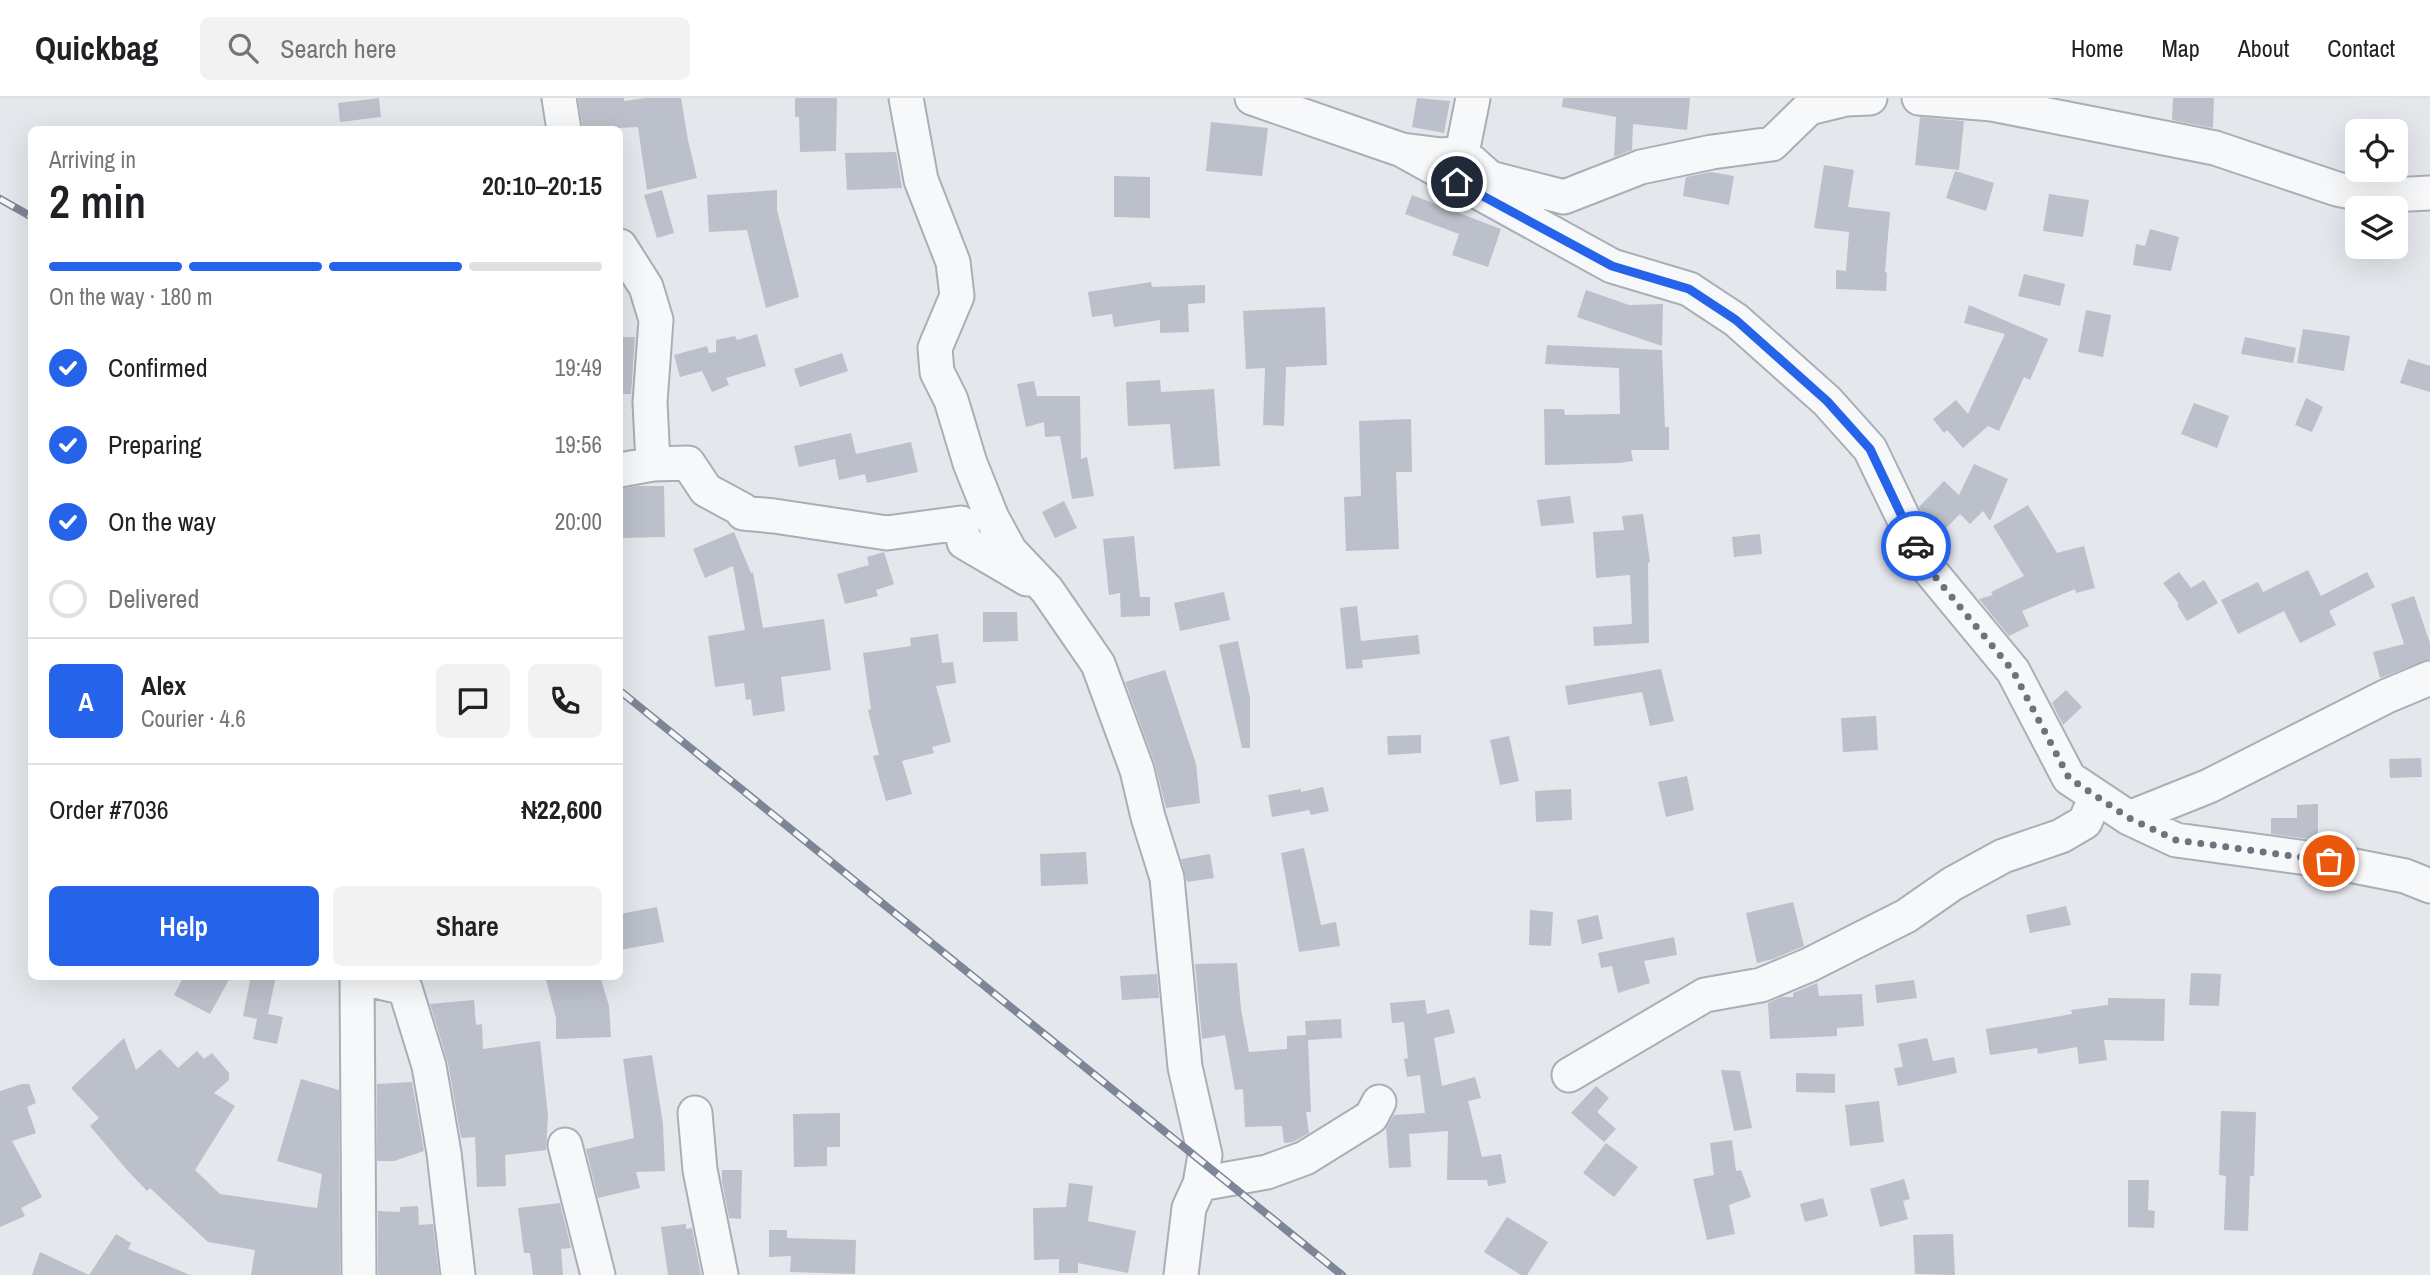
<!DOCTYPE html>
<html lang="en">
<head>
<meta charset="utf-8">
<style>
  body { margin:0; font-family:"Archivo Narrow",sans-serif; background:#f2f2f2; color:#202124; height:100vh; display:flex; flex-direction:column; font-size:26px; white-space:nowrap }
  * { box-sizing:border-box; margin:0 }
  p { font-size:23px; color:#757577 }
  .icon { flex:none; width:38px; height:38px; fill:none; stroke:currentColor; stroke-width:2; stroke-linecap:round; stroke-linejoin:round }
  .map { position:relative; flex:1; overflow:hidden }
  .side { position:absolute; left:28px; top:28px; width:595px; height:854px; display:flex; flex-direction:column; background:#fff; border-radius:10px; box-shadow:0 7px 28px #0002 }
  .side>* { flex:none }
  .tools { position:absolute; left:2345px; top:21px; display:grid; gap:14px }
  .tools a { display:grid; place-items:center; width:63px; height:63px; border-radius:10px; background:#fff; box-shadow:0 7px 28px #0002; font-size:35px }
  .pin { position:absolute; display:grid; place-items:center; width:60px; height:60px; color:#fff; margin:-30px; border:4px solid #fff; border-radius:50%; box-shadow:0 2px 7px #0007 }
  .courier { position:absolute; display:grid; place-items:center; width:70px; height:70px; margin:-35px; border:5px solid #2563eb; border-radius:50%; background:#fff; color:#222; box-shadow:0 2px 9px #0007 }
  .head em { font-style:normal; font-weight:600 }
  .head div { display:flex; flex-direction:column-reverse }
  .head { display:flex; align-items:center; justify-content:space-between; height:119px; padding:0 21px }
  h1 { font-size:46px; font-weight:600; line-height:52px }
  .bar { display:grid; grid-template-columns:repeat(4,1fr); gap:10px 7px; align-content:center; height:84px; padding:0 21px }
  .bar i { height:9px; border-radius:5px; background:#e0e0e0 }
  .bar .current { background:#2563eb }
  .bar p { grid-column:span 4 }
  .line { display:flex; align-items:center; gap:18px; padding:0 21px; border-top:2px solid #e0e0e0 }
  .line div { flex:1 }
  .round { display:grid; place-items:center; flex:none; width:74px; height:74px; border-radius:10px; background:#f2f2f2 }
  ol { padding:0 21px; list-style:none }
  li { display:flex; align-items:center; gap:21px; height:77px }
  li p { margin-inline-start:auto }
  li .icon { padding:7px; border-radius:50%; background:#2563eb; color:#fff; stroke-width:4 }
  li:last-child { color:#757577 }
  li i { width:38px; height:38px; border:4px solid #e0e0e0; border-radius:50% }
  .primary-button { display:flex; gap:14px; margin-top:auto; padding:14px 21px }
  .primary-button a { flex:1; height:80px; border-radius:10px; background:#2563eb; color:#fff; font-size:28px; font-weight:600; line-height:80px; text-align:center }
  .primary-button a+a { background:#f2f2f2; color:#202124 }
  header { display:flex; align-items:center; gap:42px; box-sizing:border-box; height:98px; padding:0 35px; background:#fff; border-bottom:2px solid #e0e0e0 }
  header strong { font-size:33px }
  nav { display:flex; gap:38px; margin-inline-start:auto; font-size:24px }
  .search { width:490px; height:63px; background:#f2f2f2; display:flex; align-items:center; gap:18px; box-sizing:border-box; padding:0 24px; border-radius:10px; color:#757577; font-size:26px }
  .map>svg:first-child { display:block }
</style>
</head>
<body>
<header>
<strong>Quickbag</strong>
<div class="search"><svg class="icon" aria-label="search" viewBox="0 0 24 24"><circle cx="10" cy="10" r="6"/><path d="M15 15l6 6"/></svg>Search here</div>
<nav><a>Home</a><a>Map</a><a>About</a><a>Contact</a></nav>
</header>
<div class="map">
<svg width="2430" height="1177" viewBox="0 0 2430 1177">
  <rect width="100%" height="100%" fill="#e4e7ec"/>
  <path fill="#bbc0ca" d="M 379,0 L 381,19 L 340,24 L 338,5 Z
    M 578,0 L 624,0 L 624,3 L 645,0 L 681,0 L 688,42 L 697,80 L 647,92 L 638,29 L 583,32 Z
    M 795,0 L 837,0 L 836,53 L 800,54 L 799,19 L 795,19 Z
    M 1417,0 L 1450,3 L 1444,35 L 1412,29 Z
    M 1563,0 L 1690,0 L 1687,32 L 1633,26 L 1632,52 L 1614,59 L 1616,19 L 1562,9 Z
    M 2173,0 L 2214,0 L 2213,30 L 2172,22 Z
    M 1920,19 L 1964,23 L 1959,72 L 1915,67 Z
    M 1211,24 L 1268,30 L 1262,78 L 1206,73 Z
    M 896,54 L 902,90 L 847,92 L 845,55 Z
    M 1824,67 L 1854,72 L 1848,109 L 1890,114 L 1885,174 L 1887,175 L 1886,193 L 1836,191 L 1836,172 L 1846,173 L 1849,134 L 1814,130 Z
    M 1955,73 L 1994,85 L 1986,113 L 1946,100 Z
    M 1711,74 L 1734,78 L 1729,107 L 1683,98 L 1686,79 Z
    M 1114,78 L 1150,79 L 1150,120 L 1114,119 Z
    M 662,92 L 674,135 L 657,140 L 644,97 Z
    M 777,92 L 777,112 L 799,199 L 766,210 L 747,132 L 709,134 L 707,97 Z
    M 2049,96 L 2089,102 L 2083,139 L 2043,133 Z
    M 1412,97 L 1501,131 L 1488,169 L 1452,157 L 1459,136 L 1405,116 Z
    M 2150,131 L 2179,139 L 2171,173 L 2133,167 L 2136,146 L 2145,148 Z
    M 2024,176 L 2065,186 L 2060,208 L 2018,198 Z
    M 1151,184 L 1152,189 L 1205,187 L 1205,205 L 1188,206 L 1189,234 L 1160,235 L 1160,222 L 1114,229 L 1112,216 L 1092,219 L 1088,194 Z
    M 1586,192 L 1629,207 L 1663,206 L 1662,248 L 1577,219 Z
    M 1969,207 L 2048,241 L 2030,282 L 2024,279 L 1999,333 L 1988,328 L 1963,350 L 1947,332 L 1944,335 L 1933,321 L 1956,302 L 1968,316 L 2005,236 L 1964,225 Z
    M 1325,209 L 1327,267 L 1286,269 L 1284,328 L 1263,327 L 1265,270 L 1246,271 L 1243,213 Z
    M 2086,212 L 2111,217 L 2103,259 L 2078,254 Z
    M 2303,231 L 2350,238 L 2344,273 L 2297,265 Z
    M 757,236 L 766,268 L 726,280 L 729,287 L 712,294 L 702,273 L 680,279 L 674,257 L 707,248 L 709,255 L 716,254 L 716,242 L 735,238 L 737,242 Z
    M 620,239 L 635,239 L 631,296 L 620,296 Z
    M 2245,239 L 2296,250 L 2293,265 L 2241,256 Z
    M 1547,247 L 1662,252 L 1665,329 L 1669,329 L 1669,352 L 1631,352 L 1633,363 L 1619,365 L 1545,367 L 1544,311 L 1564,311 L 1565,317 L 1620,316 L 1619,270 L 1545,266 Z
    M 842,255 L 848,273 L 800,289 L 794,271 Z
    M 2408,261 L 2430,268 L 2430,294 L 2400,285 Z
    M 1160,282 L 1161,294 L 1214,291 L 1220,368 L 1174,371 L 1170,326 L 1128,328 L 1126,284 Z
    M 1034,283 L 1037,298 L 1080,298 L 1081,361 L 1087,359 L 1094,398 L 1072,401 L 1060,338 L 1045,339 L 1044,324 L 1026,329 L 1017,286 Z
    M 2306,300 L 2323,309 L 2312,334 L 2295,327 Z
    M 2194,305 L 2229,318 L 2217,350 L 2181,336 Z
    M 1411,321 L 1412,374 L 1396,374 L 1399,451 L 1346,453 L 1344,399 L 1361,398 L 1359,323 Z
    M 851,335 L 856,356 L 911,344 L 918,374 L 867,385 L 865,376 L 839,382 L 835,361 L 799,369 L 794,348 Z
    M 1974,366 L 2008,381 L 1990,423 L 1983,413 L 1970,426 L 1960,416 L 1940,436 L 1926,424 L 1919,409 L 1944,383 L 1959,397 Z
    M 638,388 L 664,388 L 665,439 L 620,440 L 620,391 Z
    M 1570,398 L 1574,425 L 1541,428 L 1537,402 Z
    M 1064,403 L 1077,430 L 1055,440 L 1042,414 Z
    M 2028,407 L 2057,455 L 2084,448 L 2095,490 L 2076,495 L 2075,491 L 2022,513 L 2029,528 L 2009,538 L 1979,501 L 1993,497 L 1991,494 L 2024,478 L 1993,428 Z
    M 1643,416 L 1650,464 L 1648,465 L 1649,545 L 1594,548 L 1593,529 L 1632,526 L 1630,477 L 1596,480 L 1593,434 L 1624,432 L 1622,418 Z
    M 734,434 L 751,475 L 753,474 L 763,530 L 824,521 L 831,572 L 781,579 L 785,613 L 753,618 L 751,601 L 746,602 L 744,585 L 715,589 L 708,538 L 745,532 L 733,468 L 705,480 L 693,451 Z
    M 1760,436 L 1762,456 L 1734,459 L 1732,439 Z
    M 1134,438 L 1140,499 L 1150,499 L 1150,518 L 1121,519 L 1120,495 L 1109,497 L 1103,441 Z
    M 884,454 L 894,486 L 876,492 L 878,498 L 845,506 L 837,476 L 869,467 L 867,459 Z
    M 2308,472 L 2321,498 L 2367,474 L 2375,489 L 2329,513 L 2336,527 L 2300,545 L 2284,513 L 2238,536 L 2221,502 L 2258,484 L 2263,494 Z
    M 2179,474 L 2191,490 L 2204,482 L 2218,505 L 2187,523 L 2177,507 L 2179,506 L 2163,485 Z
    M 1224,494 L 1230,522 L 1180,533 L 1174,505 Z
    M 2414,498 L 2430,545 L 2430,561 L 2380,580 L 2373,554 L 2404,546 L 2391,506 Z
    M 1357,508 L 1361,543 L 1418,537 L 1420,556 L 1362,562 L 1363,570 L 1346,571 L 1340,510 Z
    M 983,514 L 1017,514 L 1018,543 L 983,544 Z
    M 938,536 L 942,565 L 953,564 L 956,585 L 936,588 L 951,644 L 932,649 L 934,655 L 902,663 L 912,696 L 886,703 L 873,658 L 879,657 L 868,612 L 871,611 L 863,555 L 911,548 L 910,540 Z
    M 1238,543 L 1250,600 L 1250,650 L 1242,650 L 1219,547 Z
    M 1661,571 L 1674,623 L 1650,628 L 1642,594 L 1568,607 L 1565,588 Z
    M 1165,572 L 1196,666 L 1200,705 L 1166,710 L 1155,666 L 1125,584 Z
    M 2066,592 L 2082,609 L 2063,627 L 2052,605 Z
    M 1876,618 L 1878,652 L 1843,654 L 1841,620 Z
    M 1421,637 L 1421,655 L 1388,657 L 1387,638 Z
    M 1509,638 L 1519,683 L 1500,687 L 1490,642 Z
    M 2421,660 L 2422,679 L 2390,680 L 2389,661 Z
    M 1687,678 L 1694,712 L 1666,719 L 1658,684 Z
    M 1323,689 L 1329,713 L 1311,717 L 1309,712 L 1272,719 L 1268,697 L 1301,691 L 1301,694 Z
    M 1571,691 L 1572,722 L 1536,724 L 1535,693 Z
    M 2318,706 L 2318,742 L 2271,736 L 2271,720 L 2297,720 L 2297,707 Z
    M 1304,750 L 1321,827 L 1336,824 L 1340,848 L 1299,854 L 1281,755 Z
    M 1086,754 L 1088,786 L 1041,788 L 1040,756 Z
    M 1210,756 L 1214,780 L 1187,784 L 1181,761 Z
    M 1793,804 L 1804,848 L 1773,861 L 1757,865 L 1746,815 Z
    M 2066,808 L 2071,827 L 2030,835 L 2026,817 Z
    M 657,809 L 664,844 L 620,852 L 620,816 Z
    M 1530,812 L 1553,814 L 1551,848 L 1529,847 Z
    M 1598,817 L 1603,841 L 1582,846 L 1577,822 Z
    M 1674,839 L 1677,857 L 1644,863 L 1650,885 L 1618,895 L 1612,868 L 1601,870 L 1598,855 Z
    M 1237,865 L 1241,911 L 1249,954 L 1287,951 L 1287,938 L 1306,937 L 1305,923 L 1341,921 L 1342,940 L 1308,942 L 1311,1014 L 1306,1014 L 1309,1035 L 1293,1044 L 1284,1045 L 1282,1028 L 1245,1029 L 1243,991 L 1235,992 L 1225,937 L 1202,941 L 1195,866 Z
    M 2191,875 L 2221,876 L 2219,908 L 2189,907 Z
    M 1157,876 L 1159,900 L 1122,902 L 1120,878 Z
    M 184,878 L 231,878 L 210,916 L 174,897 Z
    M 251,878 L 276,878 L 268,916 L 283,919 L 277,946 L 253,941 L 257,921 L 243,918 Z
    M 545,878 L 600,878 L 609,908 L 611,939 L 556,941 L 556,920 Z
    M 1914,882 L 1917,900 L 1877,905 L 1875,887 Z
    M 1817,885 L 1819,898 L 1862,896 L 1864,928 L 1837,930 L 1837,938 L 1770,941 L 1768,905 L 1781,899 L 1793,899 L 1793,895 Z
    M 2108,900 L 2165,901 L 2164,943 L 2104,942 L 2107,962 L 2079,966 L 2077,949 L 2038,956 L 2037,950 L 1990,957 L 1986,931 L 2072,916 L 2071,912 L 2108,907 Z
    M 474,902 L 476,927 L 482,926 L 483,951 L 540,943 L 548,1018 L 546,1052 L 505,1057 L 506,1088 L 477,1089 L 475,1039 L 461,1040 L 448,965 L 430,906 Z
    M 1425,902 L 1427,916 L 1449,911 L 1455,935 L 1434,940 L 1442,988 L 1475,979 L 1481,1000 L 1468,1003 L 1482,1059 L 1501,1056 L 1506,1085 L 1488,1088 L 1487,1082 L 1447,1082 L 1448,1033 L 1409,1036 L 1411,1069 L 1389,1070 L 1386,1030 L 1394,1017 L 1425,1015 L 1420,977 L 1407,979 L 1404,961 L 1408,960 L 1404,924 L 1392,925 L 1390,905 Z
    M 124,940 L 136,972 L 160,951 L 178,970 L 197,953 L 204,961 L 212,955 L 229,975 L 229,982 L 214,995 L 235,1008 L 195,1072 L 220,1096 L 317,1110 L 322,1076 L 277,1063 L 301,981 L 339,992 L 340,1177 L 251,1177 L 255,1152 L 208,1144 L 150,1090 L 147,1093 L 127,1072 L 90,1028 L 99,1020 L 71,990 Z
    M 1927,940 L 1933,963 L 1954,959 L 1957,975 L 1898,988 L 1894,970 L 1903,969 L 1898,946 Z
    M 652,957 L 663,1026 L 665,1073 L 636,1074 L 640,1090 L 598,1100 L 586,1051 L 634,1040 L 623,961 Z
    M 1721,972 L 1740,973 L 1752,1030 L 1734,1033 Z
    M 1796,975 L 1835,976 L 1835,995 L 1796,994 Z
    M 412,984 L 424,1053 L 394,1063 L 377,1063 L 377,986 Z
    M 22,986 L 29,986 L 36,1005 L 27,1009 L 36,1035 L 12,1043 L 42,1099 L 21,1110 L 25,1118 L 0,1129 L 0,993 Z
    M 1596,988 L 1609,1000 L 1597,1014 L 1616,1031 L 1604,1044 L 1571,1015 Z
    M 1879,1003 L 1884,1044 L 1850,1048 L 1845,1007 Z
    M 2221,1013 L 2256,1014 L 2254,1078 L 2250,1078 L 2248,1133 L 2224,1132 L 2226,1078 L 2219,1077 Z
    M 840,1015 L 840,1049 L 827,1049 L 827,1068 L 794,1069 L 793,1016 Z
    M 1732,1042 L 1736,1073 L 1741,1072 L 1751,1099 L 1729,1107 L 1735,1136 L 1707,1142 L 1693,1081 L 1714,1077 L 1710,1045 Z
    M 1606,1045 L 1638,1069 L 1614,1099 L 1583,1075 Z
    M 722,1072 L 742,1072 L 741,1121 L 729,1120 L 722,1083 Z
    M 1904,1081 L 1910,1101 L 1903,1103 L 1908,1121 L 1880,1129 L 1870,1091 Z
    M 2128,1082 L 2149,1082 L 2148,1112 L 2155,1113 L 2154,1130 L 2128,1129 Z
    M 1069,1085 L 1093,1088 L 1088,1123 L 1136,1133 L 1128,1175 L 1078,1165 L 1078,1175 L 1059,1175 L 1059,1161 L 1034,1162 L 1033,1110 L 1066,1109 Z
    M 1823,1100 L 1828,1118 L 1805,1124 L 1800,1106 Z
    M 560,1105 L 571,1150 L 561,1151 L 563,1177 L 533,1177 L 530,1155 L 524,1155 L 518,1110 Z
    M 418,1108 L 419,1127 L 433,1126 L 439,1177 L 378,1177 L 378,1113 L 400,1114 L 400,1109 Z
    M 1507,1119 L 1548,1144 L 1527,1177 L 1521,1177 L 1484,1154 Z
    M 686,1126 L 686,1131 L 692,1130 L 701,1177 L 668,1177 L 661,1129 Z
    M 769,1132 L 787,1132 L 787,1140 L 856,1142 L 855,1176 L 790,1174 L 791,1158 L 769,1159 Z
    M 116,1136 L 131,1145 L 128,1151 L 190,1177 L 89,1177 Z
    M 1953,1136 L 1955,1177 L 1915,1176 L 1913,1137 Z
    M 40,1154 L 89,1177 L 32,1177 Z"/>
  <g fill="none" stroke-linecap="round" stroke-linejoin="round">
    <g stroke="#a9aeb7" stroke-width="37">
      <path id="minor" d="M 559,0 L 564,32
        M 906,0 L 921,82 L 953,164 L 957,198 L 935,250 L 937,274 L 951,302 L 970,365 L 992,420 L 1010,453 L 1047,492 L 1098,566 L 1137,672 L 1148,719 L 1167,780 L 1185,969 L 1205,1057 L 1200,1086 L 1189,1110 L 1181,1177
        M 1252,0 L 1402,52 L 1442,57 L 1462,55 L 1490,80 L 1564,99 L 1641,69 L 1712,54 L 1772,46 L 1809,10 L 1846,1 L 1870,0
        M 1919,0 L 1992,6 L 2215,50 L 2337,91 L 2372,98 L 2430,95
        M 1402,52 L 1612,168 L 1689,191 L 1736,222 L 1827,303 L 1870,351 L 1927,469 L 2013,573 L 2069,680 L 2129,720 L 2176,742 L 2329,763 L 2405,778 L 2430,788
        M 1462,55 L 1473,0
        M 620,148 L 646,189 L 656,222 L 650,304 L 653,366
        M 620,372 L 653,366 L 688,365 L 706,392 L 743,412 L 743,415 L 774,418 L 887,435 L 961,425 L 964,444 L 1027,481
        M 2129,720 L 2209,688 L 2387,598 L 2430,580
        M 357,878 L 359,1177
        M 357,879 L 405,890 L 429,968 L 444,1055 L 458,1177
        M 1569,977 L 1705,897 L 1761,887 L 1809,867 L 1906,818 L 1952,786 L 2003,758 L 2061,738 L 2085,724 L 2096,698
        M 695,1015 L 700,1072 L 721,1177
        M 565,1047 L 598,1177
        M 1200,1086 L 1267,1074 L 1305,1060 L 1371,1019 L 1379,1004"/>
    </g>
    <use href="#minor" stroke="#f7f8fa" stroke-width="33"/>
    <g stroke="#7d8696" stroke-width="8">
      <path id="rail" d="M 0,101 L 32,119
        M 620,593 L 1342,1177"/>
    </g>
    <use href="#rail" stroke="#f4f6f9" stroke-width="5" stroke-dasharray="16" stroke-linecap="butt"/>
  </g>
  <g fill="none" stroke-linecap="round" stroke-linejoin="round">
    <path stroke="#6c737f" stroke-width="7" stroke-dasharray="0 12.6" d="M 1916,448 L 1927,469 L 2013,573 L 2069,680 L 2129,720 L 2176,742 L 2329,763"/>
    <path stroke="#2563eb" stroke-width="9" d="M 1457,84 L 1612,168 L 1689,191 L 1736,222 L 1827,303 L 1870,351 L 1916,448"/>
  </g>
</svg>
<div class="tools">
<a><svg class="icon" aria-label="locate" viewBox="0 0 24 24"><circle cx="12" cy="12" r="6"/><path d="M12 2v4M12 18v4M2 12h4M18 12h4"/></svg></a>
<a><svg class="icon" aria-label="layers" viewBox="0 0 24 24"><path d="M12 4l9 5-9 5-9-5zM3 14l9 5 9-5"/></svg></a>
</div>
<div class="pin" style="left:2329px;top:763px;background:#ea580c"><svg class="icon" aria-label="bag" viewBox="0 0 24 24"><path d="M5 8h14l-1 12H6zM9 8a3 3 0 0 1 6 0"/></svg></div>
<div class="pin" style="left:1457px;top:84px;background:#1f2937"><svg class="icon" aria-label="home" viewBox="0 0 24 24"><path d="M3 11l9-7 9 7M6 9v11h12V9"/></svg></div>
<div class="courier" style="left:1916px;top:448px"><svg class="icon" aria-label="car" viewBox="0 0 24 24"><path d="M5 17H2v-5l4-1 3-4h7l3 4 3 1v5h-3M9 17h6M6 11h13"/><circle cx="7" cy="17" r="2"/><circle cx="17" cy="17" r="2"/></svg></div>
<section class="side">
<div class="head"><div><h1>2 min</h1><p>Arriving in</p></div><em>20:10–20:15</em></div>
<div class="bar"><i class="current"></i><i class="current"></i><i class="current"></i><i></i><p>On the way · 180 m</p></div>
<ol>
<li><svg class="icon" aria-label="check" viewBox="0 0 24 24"><path d="M5 12l5 5 9-10"/></svg>Confirmed<p>19:49</p></li>
<li><svg class="icon" aria-label="check" viewBox="0 0 24 24"><path d="M5 12l5 5 9-10"/></svg>Preparing<p>19:56</p></li>
<li><svg class="icon" aria-label="check" viewBox="0 0 24 24"><path d="M5 12l5 5 9-10"/></svg>On the way<p>20:00</p></li>
<li><i></i>Delivered</li>
</ol>
<div class="line" style="height:126px"><b class="round" style="background:#2563eb;color:#fff">A</b><div><b>Alex</b><p>Courier · 4.6</p></div><a class="round"><svg class="icon" aria-label="chat" viewBox="0 0 24 24"><path d="M4 5h16v11H9l-5 4z"/></svg></a><a class="round"><svg class="icon" aria-label="phone" viewBox="0 0 24 24"><path d="M5 4h4l2 5-3 2q2 4 5 5l2-3 5 2v4C11 20 4 13 5 4z"/></svg></a></div>
<div class="line" style="height:91px"><div>Order #7036</div><b>₦22,600</b></div>
<div class="primary-button"><a>Help</a><a>Share</a></div>
</section>
</div>
</body>
</html>
